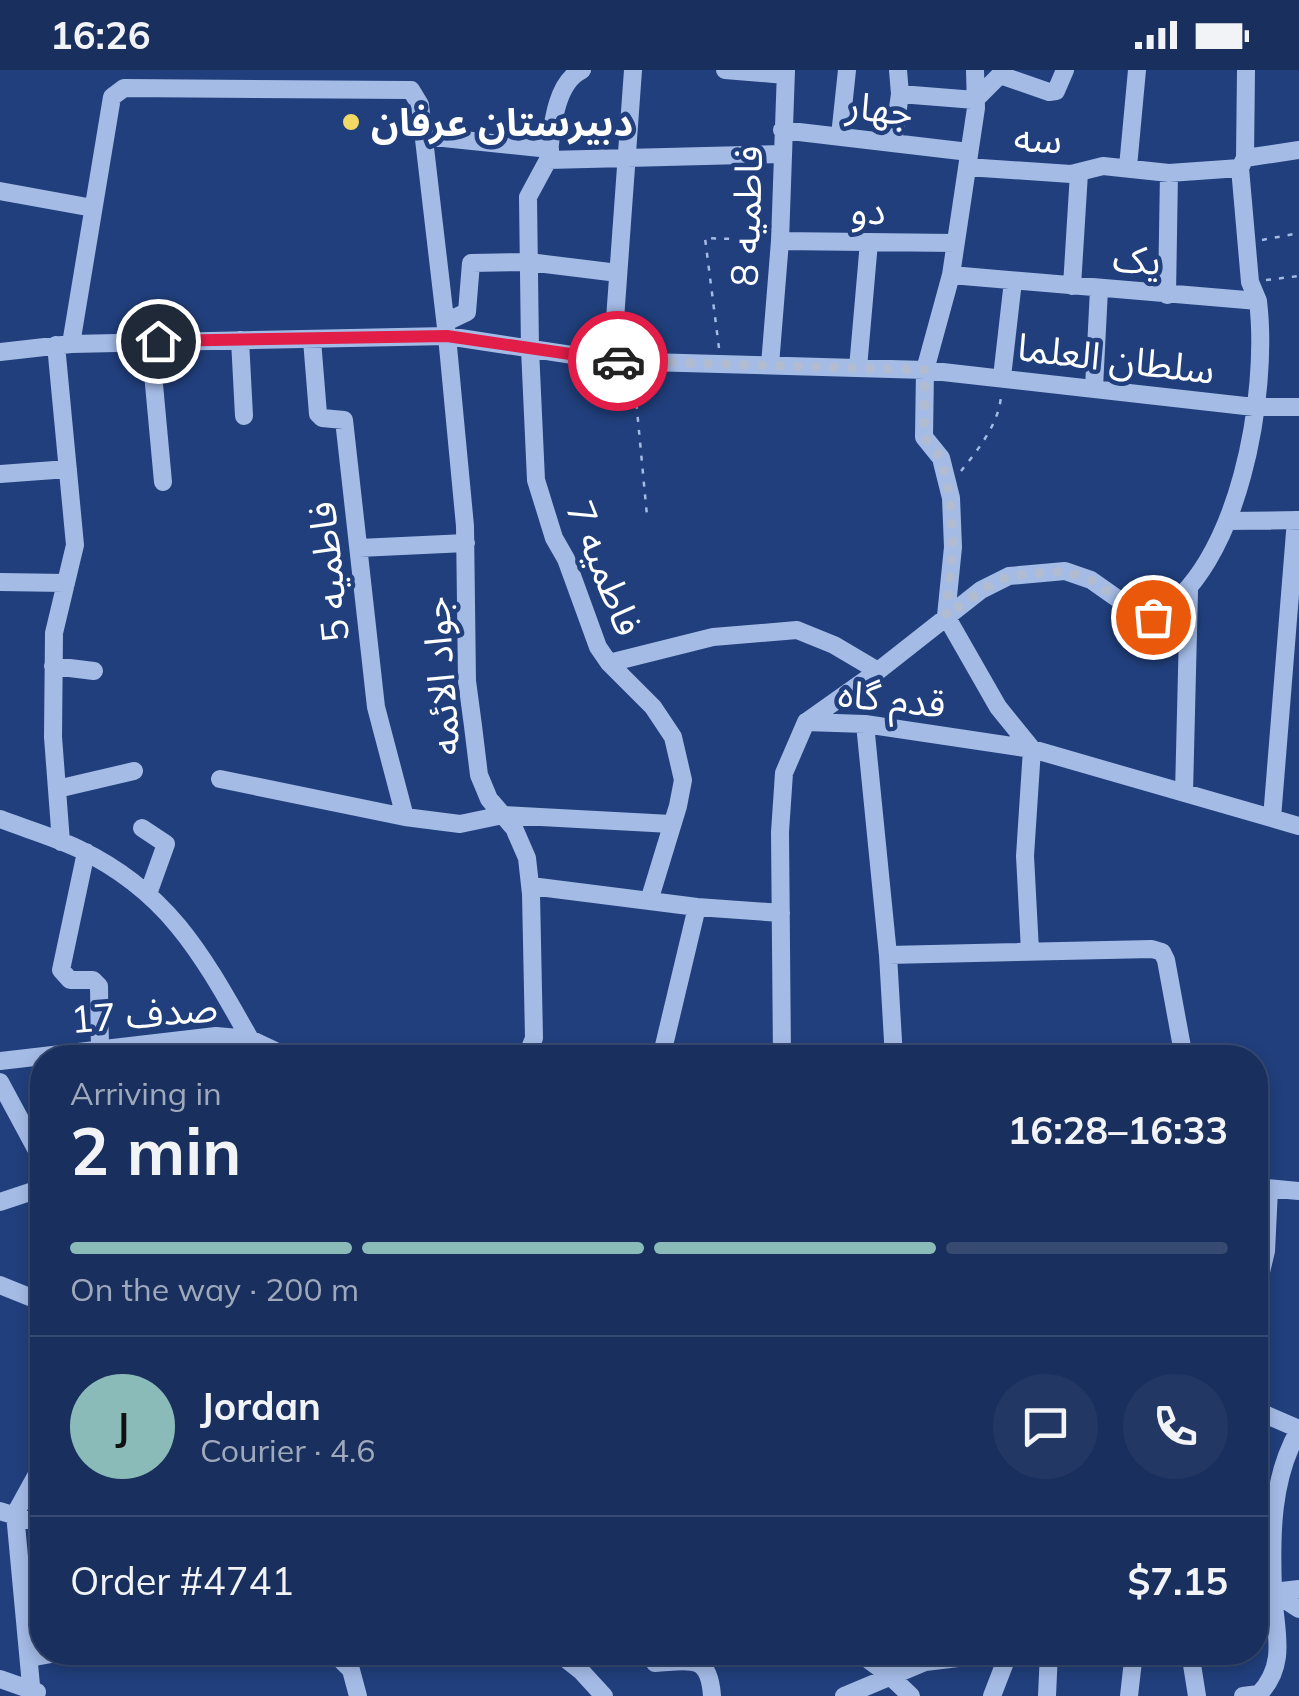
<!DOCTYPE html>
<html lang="en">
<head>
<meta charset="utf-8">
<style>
  body { margin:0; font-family:Mulish,"Noto Sans Arabic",sans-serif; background:#223763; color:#f1f3f6; height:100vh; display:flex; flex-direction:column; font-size:38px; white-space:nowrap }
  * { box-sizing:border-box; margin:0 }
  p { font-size:32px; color:#9fa9bc }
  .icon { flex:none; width:55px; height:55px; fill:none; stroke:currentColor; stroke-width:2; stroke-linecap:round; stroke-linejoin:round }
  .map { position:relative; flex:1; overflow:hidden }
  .sheet { position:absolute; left:30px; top:975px; width:1238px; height:620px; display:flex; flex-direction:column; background:#192f5d; border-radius:40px; box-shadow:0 5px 15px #0003,0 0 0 2px #374a72 }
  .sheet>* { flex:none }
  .pin { position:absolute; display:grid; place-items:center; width:85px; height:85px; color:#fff; margin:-42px; border:5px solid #fff; border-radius:50%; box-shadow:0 2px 10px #0007 }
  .courier { position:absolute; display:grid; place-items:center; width:100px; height:100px; margin:-50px; border:8px solid #e11d48; border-radius:50%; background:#fff; color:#222; box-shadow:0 2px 12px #0007 }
  .head em { font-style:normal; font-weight:700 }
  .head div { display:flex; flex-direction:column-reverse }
  .head { display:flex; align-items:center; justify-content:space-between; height:170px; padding:0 40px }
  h1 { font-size:65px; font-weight:700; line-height:75px }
  .bar { display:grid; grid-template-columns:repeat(4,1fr); gap:15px 10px; align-content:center; height:120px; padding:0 40px }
  .bar i { height:12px; border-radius:8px; background:#374a72 }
  .bar .selected { background:#8bbbb9 }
  .bar p { grid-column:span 4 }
  .line { display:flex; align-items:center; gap:25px; padding:0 40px; border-top:2px solid #374a72 }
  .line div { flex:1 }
  .round { display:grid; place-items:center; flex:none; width:105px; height:105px; border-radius:52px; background:#223763 }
  .status { display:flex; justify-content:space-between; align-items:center; height:70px; padding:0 50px; background:#192f5d; direction:ltr }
  .status svg { height:28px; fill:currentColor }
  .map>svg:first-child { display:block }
</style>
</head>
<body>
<div class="status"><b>16:26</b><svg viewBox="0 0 49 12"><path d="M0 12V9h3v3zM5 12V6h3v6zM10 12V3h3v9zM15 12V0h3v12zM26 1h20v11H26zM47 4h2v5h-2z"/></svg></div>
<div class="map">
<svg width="1299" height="1626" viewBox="0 0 1299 1626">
  <rect width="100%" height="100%" fill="#213f7c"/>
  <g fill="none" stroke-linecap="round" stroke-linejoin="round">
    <path stroke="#a4bbe6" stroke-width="2.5" stroke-dasharray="5 8" stroke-linecap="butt" d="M 1262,170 L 1299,163
      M 1266,210 L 1299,206
      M 719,278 L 705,168 L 762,170
      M 634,308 L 647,446
      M 961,401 C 978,380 1000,352 1001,325"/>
    <path stroke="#a4bbe6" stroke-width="18" d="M 725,0 L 785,5
      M 898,0 L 900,24 L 975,30 L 1000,5 L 1049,22 L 1056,21 L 1065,0
      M 975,0 L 976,38 L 951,205 L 925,300 L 924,367 L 941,388 L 951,428 L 953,477 L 946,546 L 998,637 L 1032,679 L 1025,786 L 1030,881
      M 782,60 L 969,82
      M 424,66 L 550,79
      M 840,66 L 847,0
      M 893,73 L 900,24
      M 1245,88 L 1246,0
      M 548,89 C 552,62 554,13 582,0
      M 967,97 L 1071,104 L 1103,96 L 1169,103 L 1240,98 L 1245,88 L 1299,80
      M 1128,97 L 1137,0
      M 0,121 L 93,138
      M 780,171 L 955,173
      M 951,205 L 1258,231 L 1250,212 L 1240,98
      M 1072,216 L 1079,103
      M 1167,225 L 1169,103
      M 446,252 L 467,242 L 471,193 L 529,192 L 618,203
      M 240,270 L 244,346
      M 312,270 L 318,344 L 322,348 L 344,350 L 376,637 L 405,747
      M 150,271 L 163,412
      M 71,274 L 112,27 L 124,18 L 411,20 L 420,35 L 447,266 L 465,456 L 467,611 L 473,656 L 479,705 L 489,729 L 514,758 L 527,788 L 531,824 L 534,968 L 526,988
      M 56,275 L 75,475 L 54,563 L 53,667 L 61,772
      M 0,282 L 71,274 L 447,266 L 612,291 L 925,300 L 1254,337 L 1299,337
      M 612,291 L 633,0
      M 770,295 L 780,171 L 786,0
      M 858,298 L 869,172
      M 1002,307 L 1013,211
      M 1094,318 L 1099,219
      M 0,404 L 68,399
      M 1228,451 L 1299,450
      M 359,478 L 466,473
      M 0,512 L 66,513
      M 609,593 L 713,567 L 797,560 L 834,575 L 878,601
      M 53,596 L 94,601
      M 806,652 L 878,601 L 981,520 L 1009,506 L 1065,501 L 1091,510 L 1135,541 L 1153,547 C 1240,500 1269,322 1258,231
      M 865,654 L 888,885 L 894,988
      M 220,709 L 405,747 L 460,754 L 503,745 L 671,754
      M 57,719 L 134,701
      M 1184,723 L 1189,521
      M 1272,748 L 1296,450
      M 0,749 C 26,759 54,767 79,779 C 169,822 203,886 250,969
      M 142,758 L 166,774 L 148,824
      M 86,782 L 61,900 L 70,910 L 93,910 L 99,916 L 100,979
      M 531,816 L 697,837 L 781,843
      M 649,831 L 678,736 L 683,710 L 673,667 L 653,637 L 609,593 L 598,577 L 566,489 L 554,468 L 536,410 L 530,279 L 528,127 L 548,90 L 783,84
      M 888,885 L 1152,879 L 1162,882 L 1166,890 L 1184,988
      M 661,988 L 697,837
      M 782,988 L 780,762 L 784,703 L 806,652 L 865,654 L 1032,679 L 1299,756
      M 0,991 L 216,966 L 250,969 L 290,988
      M 0,1012 L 42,1090
      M 1255,1117 L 1299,1121
      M 0,1132 L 42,1118
      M 0,1215 L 42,1232
      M 1255,1227 L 1266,1181 L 1269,1119
      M 1255,1340 L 1299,1359
      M 0,1441 L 42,1454
      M 1273,1522 L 1299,1539
      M 1255,1524 L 1299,1519
      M 333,1582 L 351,1600 L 358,1626
      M 557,1582 L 581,1601 L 604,1626
      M 858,1582 L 889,1605 L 911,1626
      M 1190,1582 L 1197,1626
      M 29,1588 L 63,1582
      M 655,1593 C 691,1591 709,1583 712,1626
      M 0,1609 L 37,1622
      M 32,1626 L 15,1444 L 42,1395
      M 844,1626 L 925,1592 L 1007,1582
      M 992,1626 L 1009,1582
      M 1047,1626 L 1049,1582
      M 1129,1626 L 1134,1582
      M 1243,1626 L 1259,1624 C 1289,1593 1274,1558 1273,1520 C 1271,1466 1271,1408 1299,1360"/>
  </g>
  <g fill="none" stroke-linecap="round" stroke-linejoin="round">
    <path stroke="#b1bcd1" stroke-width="10" stroke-dasharray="0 18" d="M 618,291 L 925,300 L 924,367 L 941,388 L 950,428 L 953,477 L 946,546 L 982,520 L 1009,506 L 1065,501 L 1091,510 L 1135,541 L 1153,547"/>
    <path stroke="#e11d48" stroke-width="12" d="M 158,271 L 447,266 L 618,291"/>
  </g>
  <circle fill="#f2d966" stroke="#213f7c" stroke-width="4" cx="351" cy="52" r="10"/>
  <g text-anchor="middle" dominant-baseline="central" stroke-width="9" stroke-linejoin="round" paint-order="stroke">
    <g font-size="38" fill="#fff" stroke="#213f7c">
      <text transform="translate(880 38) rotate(7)">جهار</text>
      <text transform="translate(1038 68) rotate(3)">سه</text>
      <text transform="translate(868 140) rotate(1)">دو</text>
      <text transform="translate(746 146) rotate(-88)">فاطمیه 8</text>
      <text transform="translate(1137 189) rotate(5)">یک</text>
      <text transform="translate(1116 288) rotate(7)">سلطان العلما</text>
      <text transform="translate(605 498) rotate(68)">فاطمیه 7</text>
      <text transform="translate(328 502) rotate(-96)">فاطمیه 5</text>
      <text transform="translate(440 606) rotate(-94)">جواد الائمه</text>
      <text transform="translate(892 628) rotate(6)">قدم گاه</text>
      <text transform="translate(144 943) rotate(-5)">صدف 17</text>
    </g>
    <g font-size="38" font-weight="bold" fill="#fff" stroke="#213f7c" text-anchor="start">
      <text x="371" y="52">دبیرستان عرفان</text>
    </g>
  </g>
</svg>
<div class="pin" style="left:1153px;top:547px;background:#ea580c"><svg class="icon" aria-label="bag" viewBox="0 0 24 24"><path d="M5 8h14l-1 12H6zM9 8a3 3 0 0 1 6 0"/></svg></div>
<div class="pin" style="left:158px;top:271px;background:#1f2937"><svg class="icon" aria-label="home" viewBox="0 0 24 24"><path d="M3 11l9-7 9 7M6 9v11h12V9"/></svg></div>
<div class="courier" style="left:618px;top:291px"><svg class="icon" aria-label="car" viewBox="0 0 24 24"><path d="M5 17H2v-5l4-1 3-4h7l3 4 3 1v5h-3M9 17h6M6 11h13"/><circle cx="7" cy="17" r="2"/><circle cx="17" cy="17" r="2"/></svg></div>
<section class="sheet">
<div class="head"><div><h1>2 min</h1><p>Arriving in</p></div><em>16:28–16:33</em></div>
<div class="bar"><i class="selected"></i><i class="selected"></i><i class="selected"></i><i></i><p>On the way · 200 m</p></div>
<div class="line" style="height:180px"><b class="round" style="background:#8bbbb9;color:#111">J</b><div><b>Jordan</b><p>Courier · 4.6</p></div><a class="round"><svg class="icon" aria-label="chat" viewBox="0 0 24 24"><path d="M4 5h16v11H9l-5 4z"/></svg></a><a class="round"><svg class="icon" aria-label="phone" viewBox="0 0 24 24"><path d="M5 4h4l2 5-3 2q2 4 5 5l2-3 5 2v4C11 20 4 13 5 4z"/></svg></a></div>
<div class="line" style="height:130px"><div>Order #4741</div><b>$7.15</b></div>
</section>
</div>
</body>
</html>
